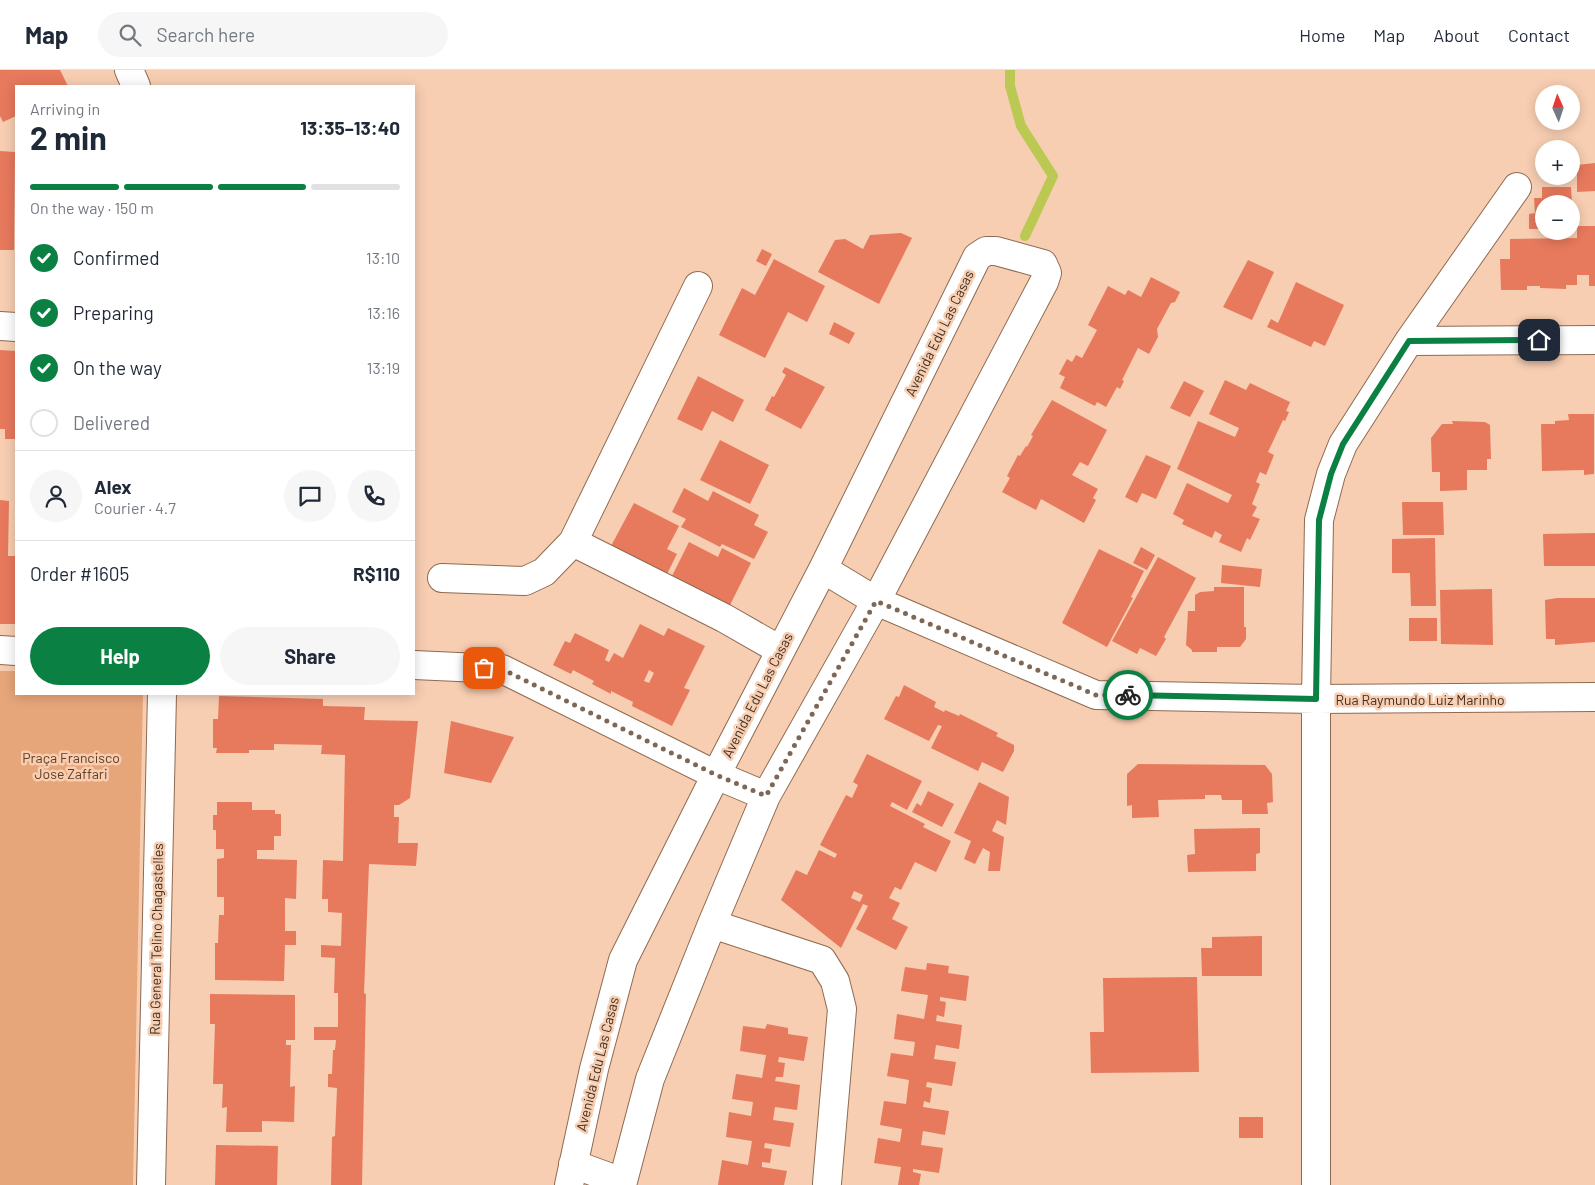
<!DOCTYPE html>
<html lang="en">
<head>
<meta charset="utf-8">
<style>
  body { margin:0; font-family:Barlow,sans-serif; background:#f6f6f7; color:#1f2937; height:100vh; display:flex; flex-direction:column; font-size:19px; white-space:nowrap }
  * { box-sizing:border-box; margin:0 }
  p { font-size:16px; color:#747a83 }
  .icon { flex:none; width:28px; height:28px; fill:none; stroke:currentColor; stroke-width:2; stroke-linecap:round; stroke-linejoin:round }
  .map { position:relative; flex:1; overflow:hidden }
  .details { position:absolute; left:15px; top:15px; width:400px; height:610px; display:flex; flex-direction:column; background:#fff; border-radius:0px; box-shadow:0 2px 12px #0003 }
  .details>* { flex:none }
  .needle { width:32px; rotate:357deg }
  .tools { position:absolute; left:1535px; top:15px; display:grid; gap:10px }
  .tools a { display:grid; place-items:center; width:45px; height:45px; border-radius:50%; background:#fff; box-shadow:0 2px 12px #0003; font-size:25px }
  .pin { position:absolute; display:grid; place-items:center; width:42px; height:42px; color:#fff; margin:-21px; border-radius:10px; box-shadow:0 2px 8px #0006 }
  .courier { position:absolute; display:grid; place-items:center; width:50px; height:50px; margin:-25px; border:4px solid #0b8043; border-radius:50%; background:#fff; color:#222; box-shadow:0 1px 6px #0007 }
  .overview em { font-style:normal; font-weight:700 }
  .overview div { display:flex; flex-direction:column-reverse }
  .overview { display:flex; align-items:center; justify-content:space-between; height:85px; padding:0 15px }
  h1 { font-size:32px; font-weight:700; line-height:38px }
  .bar { display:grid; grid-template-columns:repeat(4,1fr); gap:8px 5px; align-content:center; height:60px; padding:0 15px }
  .bar i { height:6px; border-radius:4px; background:#e0e1e3 }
  .bar .on { background:#0b8043 }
  .bar p { grid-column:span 4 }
  .line { display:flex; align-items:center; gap:12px; padding:0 15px; border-top:1px solid #e0e1e3 }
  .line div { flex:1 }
  .round { display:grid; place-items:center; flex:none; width:52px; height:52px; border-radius:26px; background:#f6f6f7 }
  ol { padding:0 15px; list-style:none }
  li { display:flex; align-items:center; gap:15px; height:55px }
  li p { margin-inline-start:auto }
  li .icon { padding:5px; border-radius:50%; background:#0b8043; color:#fff; stroke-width:4 }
  li:last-child { color:#747a83 }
  li i { width:28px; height:28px; border:2px solid #e0e1e3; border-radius:50% }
  .primary-button { display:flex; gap:10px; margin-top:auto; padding:10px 15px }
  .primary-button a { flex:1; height:58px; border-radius:30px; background:#0b8043; color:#fff; font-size:20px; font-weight:700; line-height:58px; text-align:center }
  .primary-button a+a { background:#f6f6f7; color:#1f2937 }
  header { display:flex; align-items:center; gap:30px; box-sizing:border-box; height:70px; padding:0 25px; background:#fff; border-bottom:1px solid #e0e1e3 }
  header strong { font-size:24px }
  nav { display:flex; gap:28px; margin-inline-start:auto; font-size:18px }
  .search { width:350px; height:45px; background:#f6f6f7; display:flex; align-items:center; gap:12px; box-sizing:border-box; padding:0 18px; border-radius:28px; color:#747a83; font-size:19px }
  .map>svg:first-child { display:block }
</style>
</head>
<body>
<header>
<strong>Map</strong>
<div class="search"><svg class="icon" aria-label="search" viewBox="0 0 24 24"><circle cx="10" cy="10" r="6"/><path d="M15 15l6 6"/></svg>Search here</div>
<nav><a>Home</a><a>Map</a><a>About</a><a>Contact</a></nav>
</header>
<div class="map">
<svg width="1595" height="1115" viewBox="0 0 1595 1115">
  <rect width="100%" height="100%" fill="#f7ceb2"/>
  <path fill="#e7a67a" d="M 0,601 L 16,601 L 16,624 L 143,624 L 133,1115 L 0,1115 Z"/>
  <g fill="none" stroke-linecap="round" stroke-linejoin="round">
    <path stroke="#bbc953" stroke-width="10" d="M 1010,0 L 1010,16 L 1021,56 L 1053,106 L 1025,166"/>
  </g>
  <path fill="#e7795d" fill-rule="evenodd" d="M 0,0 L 60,0 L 68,16 L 16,16 L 16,46 L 3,52 L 0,46 Z
    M 0,81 L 15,82 L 14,180 L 0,180 Z
    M 1595,93 L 1595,121 L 1577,122 L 1577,95 Z
    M 1542,117 L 1571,117 L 1572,134 L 1544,134 L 1544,159 L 1529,159 L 1529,144 L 1535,143 L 1534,128 L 1542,128 Z
    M 1577,156 L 1595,156 L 1595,216 L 1589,216 L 1589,205 L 1577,205 L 1577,215 L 1566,215 L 1566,219 L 1540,218 L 1540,216 L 1527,216 L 1527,220 L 1501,220 L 1500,189 L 1510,189 L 1510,169 L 1577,168 Z
    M 901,163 L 912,168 L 879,234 L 818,202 L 835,170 L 845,169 L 863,179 L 870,165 Z
    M 762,179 L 772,184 L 766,196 L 756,191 Z
    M 774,189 L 825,216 L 807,252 L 788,242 L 765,288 L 719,265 L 742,218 L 755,225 Z
    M 1248,190 L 1274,202 L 1252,250 L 1223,237 Z
    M 1151,207 L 1180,222 L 1175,232 L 1171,233 L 1157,259 L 1158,267 L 1149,284 L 1138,278 L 1122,310 L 1124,311 L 1120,319 L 1117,317 L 1106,337 L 1097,332 L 1095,336 L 1060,318 L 1065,307 L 1059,304 L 1067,289 L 1072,292 L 1076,285 L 1082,288 L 1097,260 L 1088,255 L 1108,216 L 1125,225 L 1128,220 L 1141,227 Z
    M 1296,212 L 1344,235 L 1325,276 L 1314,271 L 1311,277 L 1267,257 L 1271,249 L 1278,253 Z
    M 834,252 L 855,263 L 849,274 L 829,264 Z
    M 0,280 L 16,281 L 16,369 L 5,369 L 5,359 L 0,359 Z
    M 785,297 L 825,317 L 801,359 L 765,340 L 772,326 L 774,327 L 786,305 L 782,302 Z
    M 698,306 L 744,330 L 733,352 L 712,341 L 702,361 L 677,349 Z
    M 1225,310 L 1246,320 L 1250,313 L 1290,332 L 1286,341 L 1289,342 L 1285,351 L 1283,350 L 1268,382 L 1274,385 L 1266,405 L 1260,402 L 1256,412 L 1260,414 L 1252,434 L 1257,437 L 1252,446 L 1260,449 L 1250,470 L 1247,468 L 1241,482 L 1219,472 L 1222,465 L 1215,461 L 1212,468 L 1182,454 L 1184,450 L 1173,444 L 1187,413 L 1228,433 L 1232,425 L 1177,399 L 1198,351 L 1235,367 L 1239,358 L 1209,344 Z
    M 1184,311 L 1204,321 L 1190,347 L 1170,338 Z
    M 1052,330 L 1107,360 L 1088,396 L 1080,392 L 1072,405 L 1098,419 L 1093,428 L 1096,430 L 1084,453 L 1041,429 L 1036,440 L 1002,422 L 1010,408 L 1007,406 L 1018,385 L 1020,386 L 1026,376 L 1027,377 L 1033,366 L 1031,365 Z
    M 1568,344 L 1594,344 L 1594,404 L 1584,405 L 1584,400 L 1542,401 L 1541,354 L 1555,354 L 1555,351 L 1569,350 Z
    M 1452,351 L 1485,352 L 1490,355 L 1491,389 L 1487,389 L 1487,400 L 1467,400 L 1467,420 L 1440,421 L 1440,402 L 1432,402 L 1431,368 L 1442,354 L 1453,354 Z
    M 720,370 L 769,395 L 750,434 L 700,410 Z
    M 1146,385 L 1171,396 L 1156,429 L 1142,423 L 1137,433 L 1125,427 Z
    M 684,418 L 708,431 L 713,421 L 759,445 L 754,455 L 768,462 L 754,489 L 722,474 L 720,477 L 681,457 L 686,449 L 672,442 Z
    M 0,430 L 9,431 L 8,486 L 16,486 L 16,554 L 0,554 Z
    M 1402,432 L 1443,432 L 1444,465 L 1403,465 Z
    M 634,433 L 679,456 L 667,479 L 677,484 L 667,504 L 611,476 Z
    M 1595,463 L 1595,496 L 1544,496 L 1543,464 Z
    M 1435,468 L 1436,536 L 1411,536 L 1410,503 L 1392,503 L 1392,469 Z
    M 689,472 L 718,487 L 722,478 L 751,493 L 730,535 L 672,506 Z
    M 1141,477 L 1155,485 L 1147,500 L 1133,493 Z
    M 1099,479 L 1144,501 L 1131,527 L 1133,528 L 1107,577 L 1062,553 Z
    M 1158,487 L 1196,508 L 1164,567 L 1166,569 L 1156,586 L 1140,578 L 1137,584 L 1112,571 Z
    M 1222,495 L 1262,499 L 1260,517 L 1221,513 Z
    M 1214,517 L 1244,517 L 1244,557 L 1246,557 L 1246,569 L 1240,577 L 1217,577 L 1217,582 L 1192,582 L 1192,580 L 1186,575 L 1188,541 L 1195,541 L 1195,525 L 1200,522 L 1214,521 Z
    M 1492,519 L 1493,575 L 1441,574 L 1440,520 Z
    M 1557,528 L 1595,528 L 1595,572 L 1555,575 L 1555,569 L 1546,569 L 1545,530 Z
    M 1409,548 L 1437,548 L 1437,571 L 1409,571 Z
    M 640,554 L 664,566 L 668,558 L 705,576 L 684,618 L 690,620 L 672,656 L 632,636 L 633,632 L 611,621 L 611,624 L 592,614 L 594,611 L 573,600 L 571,604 L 553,595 L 565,571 L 570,573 L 575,563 L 609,580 L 605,590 L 609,592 L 614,583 L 623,588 ZM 649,600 L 654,603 L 649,613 L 644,611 Z
    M 904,615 L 936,632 L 934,637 L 944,642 L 945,640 L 959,646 L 960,644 L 998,663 L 996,666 L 1014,675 L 1014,681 L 1003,702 L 982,692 L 978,701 L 931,678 L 942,656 L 938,655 L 929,671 L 884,649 L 896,626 L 899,627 Z
    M 219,626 L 323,629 L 323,636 L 365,637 L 364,650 L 418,651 L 410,728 L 399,735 L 394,735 L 394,747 L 399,747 L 398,773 L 418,773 L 416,796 L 369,794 L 364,923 L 366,924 L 362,1115 L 331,1115 L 332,1067 L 335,1066 L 337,1018 L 328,1017 L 328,1004 L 332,1004 L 333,980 L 335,980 L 336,970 L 314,970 L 314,957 L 338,957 L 338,923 L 334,923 L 335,888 L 321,887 L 321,875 L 341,876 L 342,843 L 328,842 L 328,829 L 322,829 L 323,790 L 343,791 L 345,685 L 321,684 L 322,675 L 274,674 L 274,680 L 249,680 L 249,683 L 216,683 L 217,678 L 213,678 L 213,649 L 218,649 Z
    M 451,651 L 514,667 L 491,713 L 444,703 Z
    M 867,684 L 922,711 L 907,740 L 892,732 L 890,736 L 925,754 L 923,757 L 951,771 L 936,802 L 915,792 L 901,820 L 895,817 L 889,828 L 900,833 L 892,849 L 908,857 L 896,880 L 856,859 L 868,836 L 863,834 L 841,878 L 781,830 L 796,800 L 807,805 L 819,780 L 835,788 L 837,784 L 820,775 L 846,725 L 852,728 L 858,715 L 853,712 ZM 854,821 L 863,825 L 860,832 L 851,828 Z
    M 1138,694 L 1265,695 L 1272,704 L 1273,732 L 1267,733 L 1268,744 L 1242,744 L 1242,730 L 1222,730 L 1221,725 L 1205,725 L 1205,729 L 1158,730 L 1159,747 L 1132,748 L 1132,735 L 1127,736 L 1127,704 Z
    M 979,712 L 1009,727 L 1006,755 L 997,750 L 992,761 L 1004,767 L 1000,801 L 988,801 L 990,782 L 983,778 L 975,794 L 964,789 L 971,771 L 954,763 Z
    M 928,721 L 954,734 L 942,757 L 912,742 L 917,733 L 921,736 Z
    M 217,732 L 252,732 L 252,740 L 275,740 L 275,744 L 281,744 L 281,766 L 274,766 L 274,780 L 257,780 L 257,789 L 297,790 L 296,829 L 285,828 L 285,861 L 296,861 L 296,875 L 285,875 L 284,911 L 215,910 L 215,873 L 218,873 L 219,845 L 224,845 L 224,827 L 217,827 L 217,789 L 224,788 L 224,779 L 216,779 L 216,760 L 213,760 L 213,745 L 217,745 Z
    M 1260,758 L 1260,783 L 1256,784 L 1256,801 L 1188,802 L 1187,785 L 1195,784 L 1194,759 Z
    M 1262,866 L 1262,906 L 1202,906 L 1201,878 L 1212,878 L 1212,867 Z
    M 927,893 L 949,896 L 948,903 L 969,906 L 966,931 L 940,927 L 940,931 L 946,932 L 944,947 L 937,945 L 936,951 L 962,955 L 959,979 L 936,975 L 934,989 L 956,992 L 952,1016 L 927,1012 L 926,1017 L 932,1018 L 930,1033 L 924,1031 L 923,1037 L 949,1041 L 945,1065 L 923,1061 L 921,1075 L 943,1078 L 939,1103 L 913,1099 L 913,1102 L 921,1104 L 919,1115 L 898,1115 L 901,1097 L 874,1093 L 878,1068 L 900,1072 L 902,1059 L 880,1055 L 884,1031 L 906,1034 L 909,1010 L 887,1006 L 891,983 L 913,986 L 915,972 L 894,969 L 897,944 L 924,949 L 928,925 L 901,921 L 905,897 L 926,900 Z
    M 1197,907 L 1199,1002 L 1091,1003 L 1090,962 L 1104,962 L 1103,908 Z
    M 210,924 L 295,925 L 295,970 L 286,970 L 286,975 L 291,975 L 290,1017 L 295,1016 L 294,1052 L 262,1051 L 262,1062 L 226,1062 L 227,1037 L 222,1038 L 223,1014 L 213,1014 L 215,954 L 210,954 Z
    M 767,954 L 788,958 L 788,964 L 808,967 L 804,991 L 779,987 L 778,992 L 785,993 L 783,1007 L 776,1007 L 775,1011 L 800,1015 L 797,1040 L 775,1037 L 773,1050 L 794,1053 L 790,1077 L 765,1073 L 764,1078 L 772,1079 L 770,1093 L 762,1092 L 762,1097 L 787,1101 L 784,1115 L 718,1115 L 722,1090 L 748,1095 L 752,1071 L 726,1067 L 729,1042 L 751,1046 L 753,1032 L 732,1029 L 736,1004 L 762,1008 L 766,985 L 740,981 L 743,956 L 765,959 Z
    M 1239,1047 L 1263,1047 L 1263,1068 L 1239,1068 Z
    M 216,1075 L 278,1076 L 277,1115 L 215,1115 Z"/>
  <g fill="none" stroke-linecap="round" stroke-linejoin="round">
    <g stroke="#8f6a51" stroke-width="30">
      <path id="minor" d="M 129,0 L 136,16
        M 0,256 L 16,257
        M 1409,271 L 1595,270
        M 573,472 L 724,548 L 780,580
        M 823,499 L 876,531 L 1096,625 L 1316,629 L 1595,627
        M 442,508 L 525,511 L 544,502 L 573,472 L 698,216
        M 0,580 L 16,581
        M 414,595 L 502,599 L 716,705 L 766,726
        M 712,854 L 822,890 L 835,911 L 842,939 L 827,1113
        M 573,1094 L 622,1112
        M 151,1115 L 162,624
        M 569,1115 L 594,999 L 623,890 L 716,705 L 823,499 L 977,187 L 986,181 L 996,181 L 1043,194 L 1047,203 L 1044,212 L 876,531 L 766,726 L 712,854 L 650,1009 L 622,1115
        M 1316,1115 L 1316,629 L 1319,450 L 1331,404 L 1343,374 L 1409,271 L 1517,117"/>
    </g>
    <use href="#minor" stroke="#fff" stroke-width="28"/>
  </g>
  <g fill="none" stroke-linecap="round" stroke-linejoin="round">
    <path stroke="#7f6756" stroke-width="5" stroke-dasharray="0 9" d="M 484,598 L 502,599 L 716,705 L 766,726 L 876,531 L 1096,625 L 1128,625"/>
    <path stroke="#0b8043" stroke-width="6" d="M 1128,625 L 1316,629 L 1319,450 L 1331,404 L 1343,374 L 1409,271 L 1539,270"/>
  </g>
  <g text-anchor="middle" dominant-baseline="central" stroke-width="5" stroke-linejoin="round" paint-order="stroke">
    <g font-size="14" fill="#3f2f24" stroke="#f7ceb2">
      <text transform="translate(939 263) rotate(-64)">Avenida Edu Las Casas</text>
      <text transform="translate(757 625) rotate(-63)">Avenida Edu Las Casas</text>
      <text x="1420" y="629">Rua Raymundo Luiz Marinho</text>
      <text transform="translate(156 869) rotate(-89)">Rua General Telino Chagastelles</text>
      <text transform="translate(597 994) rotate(-76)">Avenida Edu Las Casas</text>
    </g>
    <g font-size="14" fill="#633c20" stroke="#f7ceb2">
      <text x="71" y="687">Praça Francisco<tspan x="71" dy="16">Jose Zaffari</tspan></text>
    </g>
  </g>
</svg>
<div class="tools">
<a><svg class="needle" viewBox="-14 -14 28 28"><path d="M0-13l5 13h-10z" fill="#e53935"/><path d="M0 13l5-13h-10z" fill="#747a83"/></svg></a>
<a>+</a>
<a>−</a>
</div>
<div class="pin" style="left:484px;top:598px;background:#ea580c"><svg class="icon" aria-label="bag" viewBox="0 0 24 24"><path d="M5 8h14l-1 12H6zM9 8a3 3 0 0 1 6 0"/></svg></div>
<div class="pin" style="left:1539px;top:270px;background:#1f2937"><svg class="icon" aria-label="home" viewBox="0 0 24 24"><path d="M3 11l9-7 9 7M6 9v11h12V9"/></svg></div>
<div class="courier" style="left:1128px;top:625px"><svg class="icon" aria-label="bike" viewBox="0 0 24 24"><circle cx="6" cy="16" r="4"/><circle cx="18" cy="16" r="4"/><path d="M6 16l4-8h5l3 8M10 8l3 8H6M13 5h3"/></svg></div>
<section class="details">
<div class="overview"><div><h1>2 min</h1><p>Arriving in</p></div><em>13:35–13:40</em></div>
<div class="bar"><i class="on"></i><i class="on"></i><i class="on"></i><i></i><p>On the way · 150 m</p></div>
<ol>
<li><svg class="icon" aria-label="check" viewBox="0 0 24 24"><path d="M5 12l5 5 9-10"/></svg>Confirmed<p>13:10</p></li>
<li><svg class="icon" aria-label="check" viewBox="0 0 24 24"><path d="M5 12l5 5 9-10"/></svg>Preparing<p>13:16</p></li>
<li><svg class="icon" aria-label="check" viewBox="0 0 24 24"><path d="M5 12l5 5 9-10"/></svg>On the way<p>13:19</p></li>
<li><i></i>Delivered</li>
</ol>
<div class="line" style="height:90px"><a class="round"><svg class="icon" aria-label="person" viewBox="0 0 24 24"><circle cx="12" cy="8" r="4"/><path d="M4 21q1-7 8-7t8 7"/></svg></a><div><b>Alex</b><p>Courier · 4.7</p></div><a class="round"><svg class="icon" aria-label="chat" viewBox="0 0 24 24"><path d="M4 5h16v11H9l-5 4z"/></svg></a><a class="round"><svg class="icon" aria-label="phone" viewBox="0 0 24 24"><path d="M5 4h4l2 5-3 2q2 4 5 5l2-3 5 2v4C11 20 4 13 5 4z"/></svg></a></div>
<div class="line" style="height:65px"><div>Order #1605</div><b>R$110</b></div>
<div class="primary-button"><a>Help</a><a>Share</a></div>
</section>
</div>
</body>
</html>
